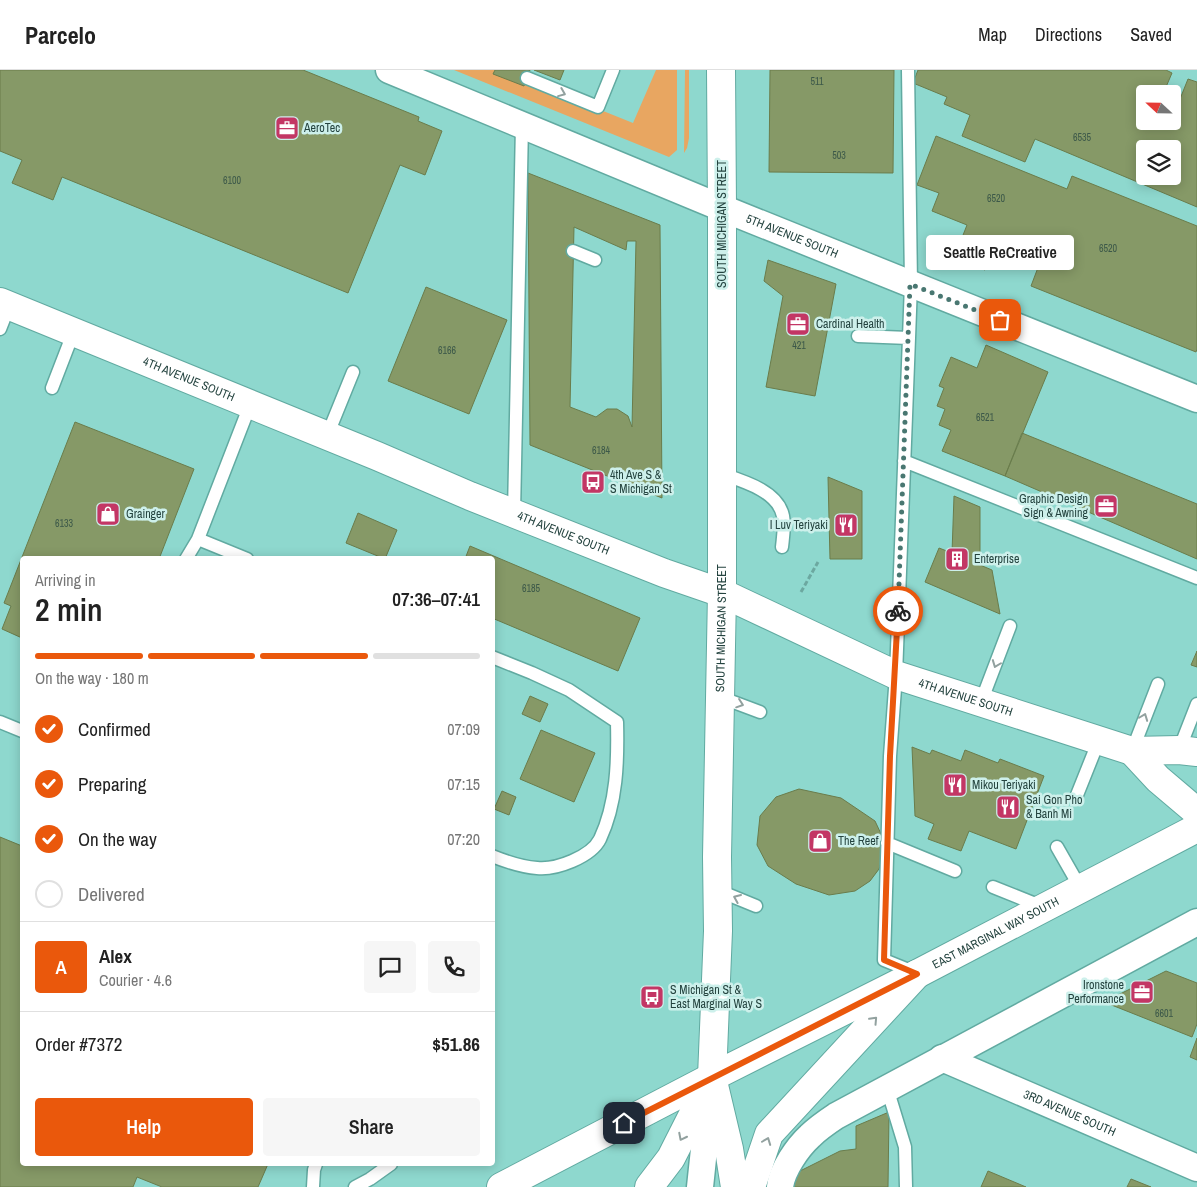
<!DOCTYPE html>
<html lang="en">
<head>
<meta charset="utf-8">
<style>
  body { margin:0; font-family:"Archivo Narrow",sans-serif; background:#f6f6f6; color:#222; height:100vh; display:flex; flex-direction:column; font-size:19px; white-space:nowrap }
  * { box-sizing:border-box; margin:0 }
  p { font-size:16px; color:#767676 }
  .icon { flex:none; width:28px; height:28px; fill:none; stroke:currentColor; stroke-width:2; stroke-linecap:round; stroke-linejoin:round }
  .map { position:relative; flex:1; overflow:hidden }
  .side { position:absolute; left:20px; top:486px; width:475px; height:610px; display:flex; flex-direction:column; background:#fff; border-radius:5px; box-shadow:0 2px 12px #0003 }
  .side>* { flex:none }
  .needle { width:32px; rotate:292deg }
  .buttons { position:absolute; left:1136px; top:15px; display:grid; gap:10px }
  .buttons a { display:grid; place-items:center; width:45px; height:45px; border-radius:5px; background:#fff; box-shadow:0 2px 12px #0003; font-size:25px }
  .pin { position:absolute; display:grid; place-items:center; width:42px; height:42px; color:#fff; margin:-21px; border-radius:10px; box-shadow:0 2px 8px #0006 }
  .courier { position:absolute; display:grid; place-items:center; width:50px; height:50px; margin:-25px; border:4px solid #ea580c; border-radius:50%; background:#fff; color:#222; box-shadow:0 1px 6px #0007 }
  .bubble { position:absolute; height:35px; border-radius:5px; background:#fff; box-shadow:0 2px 12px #0003; font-size:16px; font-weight:600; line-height:35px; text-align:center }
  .summary em { font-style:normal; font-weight:600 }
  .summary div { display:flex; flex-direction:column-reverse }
  .summary { display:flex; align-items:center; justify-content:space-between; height:85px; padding:0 15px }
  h1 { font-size:32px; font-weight:600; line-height:38px }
  .bar { display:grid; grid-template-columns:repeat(4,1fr); gap:8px 5px; align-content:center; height:60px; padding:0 15px }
  .bar i { height:6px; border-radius:4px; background:#e0e0e0 }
  .bar .selected { background:#ea580c }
  .bar p { grid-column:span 4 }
  .line { display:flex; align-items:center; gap:12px; padding:0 15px; border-top:1px solid #e0e0e0 }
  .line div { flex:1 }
  .round { display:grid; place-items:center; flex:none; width:52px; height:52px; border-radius:5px; background:#f6f6f6 }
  ol { padding:0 15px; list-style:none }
  li { display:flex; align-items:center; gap:15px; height:55px }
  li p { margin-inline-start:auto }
  li .icon { padding:5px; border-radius:50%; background:#ea580c; color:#fff; stroke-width:4 }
  li:last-child { color:#767676 }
  li i { width:28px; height:28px; border:2px solid #e0e0e0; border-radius:50% }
  .action { display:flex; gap:10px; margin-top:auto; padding:10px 15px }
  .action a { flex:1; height:58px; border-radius:5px; background:#ea580c; color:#fff; font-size:20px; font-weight:600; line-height:58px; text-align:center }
  .action a+a { background:#f6f6f6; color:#222 }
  header { display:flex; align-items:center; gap:30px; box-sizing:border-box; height:70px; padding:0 25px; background:#fff; border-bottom:1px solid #e0e0e0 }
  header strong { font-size:24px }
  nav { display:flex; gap:28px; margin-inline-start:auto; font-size:18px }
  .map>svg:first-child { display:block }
</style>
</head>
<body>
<header>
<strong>Parcelo</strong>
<nav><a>Map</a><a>Directions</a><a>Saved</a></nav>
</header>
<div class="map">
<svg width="1197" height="1117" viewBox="0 0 1197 1117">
  <rect width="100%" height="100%" fill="#8ed8ce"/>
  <path fill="#e8a661" d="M 454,0 L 501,0 L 633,53 L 656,0 L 677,0 L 677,80 L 669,87 Z
    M 685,0 L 689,0 L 689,68 L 687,78 L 684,83 Z"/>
  <path fill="#869967" stroke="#6a7c4b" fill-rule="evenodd" d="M 0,0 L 303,0 L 419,47 L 418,51 L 442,61 L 425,105 L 400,95 L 348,223 L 62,107 L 53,130 L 12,113 L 22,90 L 0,81 Z
    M 495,0 L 530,0 L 524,16 L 493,4 Z
    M 534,0 L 564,0 L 560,10 Z
    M 770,0 L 894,0 L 893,103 L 769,102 Z
    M 918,0 L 1166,0 L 1172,3 L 1163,24 L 1145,24 L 1145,51 L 1172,51 L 1172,43 L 1174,44 L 1188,9 L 1197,12 L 1197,137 L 1035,69 L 1025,92 L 962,66 L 970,45 L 944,34 L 947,27 L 913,13 ZM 1145,79 L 1172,79 L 1172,106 L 1145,106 Z
    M 936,66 L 1067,119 L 1072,106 L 1197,156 L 1197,279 L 1196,282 L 1031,216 L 1042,187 L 998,169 L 985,200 L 954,188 L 967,155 L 932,141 L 939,123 L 917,115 Z
    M 528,103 L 660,155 L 662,428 L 530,375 ZM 574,157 L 626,180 L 627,171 L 636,171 L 632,357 L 628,346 L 617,339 L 607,339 L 596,347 L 570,337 Z
    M 768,190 L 836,214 L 815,326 L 766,317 L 783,226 L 764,211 Z
    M 426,217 L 507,250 L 469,344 L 388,311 Z
    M 986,275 L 1048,302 L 1005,406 L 942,381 L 951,360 L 939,355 L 945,339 L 937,336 L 944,318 L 939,316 L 951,287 L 977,298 Z
    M 75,352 L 194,399 L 159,489 L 22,489 L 22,568 L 2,559 L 11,536 L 4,533 Z
    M 1022,363 L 1197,434 L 1197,489 L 1005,406 Z
    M 828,407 L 862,421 L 862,489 L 830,489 Z
    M 954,426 L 980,437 L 980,495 L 992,500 L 1000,544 L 925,512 L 939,478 L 952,483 Z
    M 358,443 L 397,460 L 385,489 L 346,473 Z
    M 470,476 L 640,548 L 618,601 L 492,548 L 492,489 L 465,489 Z
    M 1197,581 L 1197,597 L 1191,595 Z
    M 530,626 L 548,634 L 540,652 L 522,644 Z
    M 541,660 L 595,683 L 574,732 L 520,709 Z
    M 912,677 L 930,684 L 932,680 L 961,691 L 965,680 L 998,693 L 1000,689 L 1044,706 L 1016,779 L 969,761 L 961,781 L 928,769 L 934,754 L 915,746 Z
    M 799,719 L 841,728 L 875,751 L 882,766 L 884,783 L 879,799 L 870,811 L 855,821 L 829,825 L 796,814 L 768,796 L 757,775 L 760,746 L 776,727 Z
    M 502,721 L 516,727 L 509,745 L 494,739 Z
    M 0,767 L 22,776 L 22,1094 L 268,1094 L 258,1117 L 162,1117 L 137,1107 L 133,1117 L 0,1117 Z
    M 1166,901 L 1197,913 L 1197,954 L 1192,967 L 1104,932 Z
    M 1197,968 L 1197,990 L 1190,987 Z
    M 889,1042 L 888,1117 L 789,1117 L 792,1105 L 840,1081 L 856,1079 L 856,1056 Z
    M 988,1101 L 1026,1117 L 981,1117 Z
    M 1131,1109 L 1151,1117 L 1127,1117 Z"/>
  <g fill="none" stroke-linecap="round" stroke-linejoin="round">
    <g stroke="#61aaa1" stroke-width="15">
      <path id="lane" d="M 908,0 L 911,214 L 909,268 L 896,605 L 890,686 L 884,890 L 916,903
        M 527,8 L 598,37 L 613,0
        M 573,181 L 595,190
        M 0,259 L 9,236
        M 858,266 L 909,268
        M 52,318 L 74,261
        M 327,366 L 353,302
        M 904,391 L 1197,508
        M 722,404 C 743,411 778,421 783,446 C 785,456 783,467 782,477
        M 514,443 L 522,55
        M 198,469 L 247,489
        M 186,489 L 198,469 L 250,335
        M 492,587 L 532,603 L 569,620 L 617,652 C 618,691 617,733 600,769 C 591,787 556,800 537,798 C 521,797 507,792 492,786
        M 720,627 L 760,642
        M 981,632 L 1010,556
        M 0,652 L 22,661
        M 1179,680 L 1197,634
        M 1132,681 L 1158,614
        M 1077,725 L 1099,670
        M 887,773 L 955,801
        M 1057,777 L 1081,819
        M 993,817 L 1043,837
        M 717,820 L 756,836
        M 887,1018 L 905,1077 L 906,1117
        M 313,1117 L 314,1100 L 316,1094
        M 355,1117 L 370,1109 L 391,1094"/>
    </g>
    <g stroke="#61aaa1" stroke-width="29">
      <g id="street">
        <path id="s1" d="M 389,0 L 722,138 L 1197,329"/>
        <path id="s2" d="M 942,988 L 1197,1098"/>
        <path d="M 700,1117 L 711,1013"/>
        <path d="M 780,1117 C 782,1100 797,1078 810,1066 C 818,1058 827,1052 836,1046 L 1197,852"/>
      </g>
    </g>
    <g stroke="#61aaa1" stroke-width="30">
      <g id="secondary">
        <path id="s3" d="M 712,1007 L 718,861 L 717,787 L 722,523 L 722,138 L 721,0"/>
      </g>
    </g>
    <g stroke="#61aaa1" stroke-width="30">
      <g id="primary">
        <path id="s4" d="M 0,232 L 377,386 L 470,426 L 664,503 L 722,523 L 896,605 L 1132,681 L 1179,680 L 1197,682"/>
        <path d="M 1132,681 L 1158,709 L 1197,742"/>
        <path id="s5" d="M 501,1117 L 712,1007 L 917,904 L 1197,758"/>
      </g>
    </g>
    <g stroke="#61aaa1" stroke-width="30">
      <path id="highway" d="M 712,1007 L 729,1079 L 735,1117
        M 649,1117 L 671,1088 L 712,1007
        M 751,1117 L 769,1064 L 917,904"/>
    </g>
    <path stroke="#6ca8a0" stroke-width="3" stroke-dasharray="5 2.5" stroke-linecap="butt" d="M 801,522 L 818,492"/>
    <use href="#lane" stroke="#fff" stroke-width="12"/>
    <use href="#street" stroke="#fff" stroke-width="26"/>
    <use href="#secondary" stroke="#fff" stroke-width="28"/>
    <use href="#primary" stroke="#fff" stroke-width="28"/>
    <use href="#highway" stroke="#fff" stroke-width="28"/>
  </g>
  <defs><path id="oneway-chevron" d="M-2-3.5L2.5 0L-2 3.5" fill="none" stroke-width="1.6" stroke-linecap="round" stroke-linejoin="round" transform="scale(1.25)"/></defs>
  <g stroke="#92a19f">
    <use href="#oneway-chevron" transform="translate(562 23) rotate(22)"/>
    <use href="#oneway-chevron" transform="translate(996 594) rotate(111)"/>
    <use href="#oneway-chevron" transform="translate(740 634) rotate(19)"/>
    <use href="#oneway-chevron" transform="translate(1144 647) rotate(-69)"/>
    <use href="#oneway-chevron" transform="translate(737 828) rotate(-157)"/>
    <use href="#oneway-chevron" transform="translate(874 950) rotate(-47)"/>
    <use href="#oneway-chevron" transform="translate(682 1067) rotate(117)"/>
    <use href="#oneway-chevron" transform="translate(767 1071) rotate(-69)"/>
  </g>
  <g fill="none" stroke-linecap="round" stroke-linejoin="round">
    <path stroke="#497771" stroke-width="5" stroke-dasharray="0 9" d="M 898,541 L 910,214 L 1000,250"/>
    <path stroke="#ea580c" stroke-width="6" d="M 624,1053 L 917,904 L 884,890 L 890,686 L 898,541"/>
  </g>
  <defs>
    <g id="office-square" transform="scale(1.25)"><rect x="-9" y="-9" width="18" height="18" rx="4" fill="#c33665" stroke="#cdf0eb"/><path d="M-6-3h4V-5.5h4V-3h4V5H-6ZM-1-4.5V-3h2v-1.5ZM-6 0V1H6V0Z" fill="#fff"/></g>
    <g id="bus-square" transform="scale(1.25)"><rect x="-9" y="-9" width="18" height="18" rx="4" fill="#c33665" stroke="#cdf0eb"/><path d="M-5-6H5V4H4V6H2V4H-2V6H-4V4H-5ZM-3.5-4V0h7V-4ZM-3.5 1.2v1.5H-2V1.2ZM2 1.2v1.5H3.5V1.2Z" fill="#fff"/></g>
    <g id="shop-square" transform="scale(1.25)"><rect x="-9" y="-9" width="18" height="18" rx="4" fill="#c33665" stroke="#cdf0eb"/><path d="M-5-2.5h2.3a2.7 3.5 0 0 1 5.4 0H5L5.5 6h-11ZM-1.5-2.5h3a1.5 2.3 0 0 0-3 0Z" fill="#fff"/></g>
    <g id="restaurant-square" transform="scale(1.25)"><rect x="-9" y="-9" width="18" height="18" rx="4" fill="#c33665" stroke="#cdf0eb"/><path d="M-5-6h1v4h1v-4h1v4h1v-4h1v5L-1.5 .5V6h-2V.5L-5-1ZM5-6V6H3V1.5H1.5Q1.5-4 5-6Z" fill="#fff"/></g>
    <g id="building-square" transform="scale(1.25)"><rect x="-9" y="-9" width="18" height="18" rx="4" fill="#c33665" stroke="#cdf0eb"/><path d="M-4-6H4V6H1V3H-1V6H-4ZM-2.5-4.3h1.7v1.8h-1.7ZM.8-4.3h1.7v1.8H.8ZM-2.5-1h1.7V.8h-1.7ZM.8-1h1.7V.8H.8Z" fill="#fff"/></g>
  </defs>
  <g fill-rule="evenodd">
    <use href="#office-square" x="287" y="58"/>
    <use href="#office-square" x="798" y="254"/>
    <use href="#bus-square" x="593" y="412"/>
    <use href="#office-square" x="1106" y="436"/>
    <use href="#shop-square" x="108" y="444"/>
    <use href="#restaurant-square" x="846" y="455"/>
    <use href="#building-square" x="957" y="489"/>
    <use href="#restaurant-square" x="955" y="715"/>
    <use href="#restaurant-square" x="1008" y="737"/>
    <use href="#shop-square" x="820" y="771"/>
    <use href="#office-square" x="1142" y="922"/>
    <use href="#bus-square" x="652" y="927"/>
  </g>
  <g text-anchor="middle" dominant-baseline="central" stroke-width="5" stroke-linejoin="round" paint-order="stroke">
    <g font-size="10" fill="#3c5849">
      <text x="817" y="11">511</text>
      <text x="1082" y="67">6535</text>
      <text x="839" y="85">503</text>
      <text x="232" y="110">6100</text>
      <text x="996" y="128">6520</text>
      <text x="1108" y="178">6520</text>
      <text x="799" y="275">421</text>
      <text x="447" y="280">6166</text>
      <text x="985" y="347">6521</text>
      <text x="601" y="380">6184</text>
      <text x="64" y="453">6133</text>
      <text x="531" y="518">6185</text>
      <text x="1164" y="943">6601</text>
    </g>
    <g font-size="12" fill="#24433f" stroke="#cdf0eb" text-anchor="start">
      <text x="304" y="58">AeroTec</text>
      <text x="816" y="254">Cardinal Health</text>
      <text x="610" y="405">4th Ave S &amp;<tspan x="610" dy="14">S Michigan St</tspan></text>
      <text x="1088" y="429" text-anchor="end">Graphic Design<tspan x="1088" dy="14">Sign &amp; Awning</tspan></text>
      <text x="126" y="444">Grainger</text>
      <text x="828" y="455" text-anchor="end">I Luv Teriyaki</text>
      <text x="974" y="489">Enterprise</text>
      <text x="972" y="715">Mikou Teriyaki</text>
      <text x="1026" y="730">Sai Gon Pho<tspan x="1026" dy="14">&amp; Banh Mi</tspan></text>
      <text x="838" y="771">The Reef</text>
      <text x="1124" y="915" text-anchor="end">Ironstone<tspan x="1124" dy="14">Performance</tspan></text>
      <text x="670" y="920">S Michigan St &amp;<tspan x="670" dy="14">East Marginal Way S</tspan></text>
    </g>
    <g font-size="12" fill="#24433f" stroke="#cdf0eb">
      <text transform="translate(722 154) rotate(-90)">SOUTH MICHIGAN STREET</text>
      <text stroke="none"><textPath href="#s1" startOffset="436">5TH AVENUE SOUTH</textPath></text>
      <text stroke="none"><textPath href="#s4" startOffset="204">4TH AVENUE SOUTH</textPath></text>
      <text stroke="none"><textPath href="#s4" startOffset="609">4TH AVENUE SOUTH</textPath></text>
      <text stroke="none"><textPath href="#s3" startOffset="449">SOUTH MICHIGAN STREET</textPath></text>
      <text stroke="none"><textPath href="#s4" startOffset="1044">4TH AVENUE SOUTH</textPath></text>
      <text stroke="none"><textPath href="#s5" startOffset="556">EAST MARGINAL WAY SOUTH</textPath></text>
      <text stroke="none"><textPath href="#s2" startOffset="139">3RD AVENUE SOUTH</textPath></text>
    </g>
  </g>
</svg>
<div class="buttons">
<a><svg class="needle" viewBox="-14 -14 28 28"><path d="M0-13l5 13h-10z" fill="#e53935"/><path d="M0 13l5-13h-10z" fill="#767676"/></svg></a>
<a><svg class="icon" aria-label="layers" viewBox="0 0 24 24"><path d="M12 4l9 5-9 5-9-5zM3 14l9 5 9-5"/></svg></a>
</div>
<div class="pin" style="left:1000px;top:250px;background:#ea580c"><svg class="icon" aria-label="bag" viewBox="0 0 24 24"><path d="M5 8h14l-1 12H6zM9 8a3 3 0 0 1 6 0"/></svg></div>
<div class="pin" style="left:624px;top:1053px;background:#1f2937"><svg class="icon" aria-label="home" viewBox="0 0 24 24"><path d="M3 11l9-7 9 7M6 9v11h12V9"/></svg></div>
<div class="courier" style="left:898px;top:541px"><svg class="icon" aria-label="bike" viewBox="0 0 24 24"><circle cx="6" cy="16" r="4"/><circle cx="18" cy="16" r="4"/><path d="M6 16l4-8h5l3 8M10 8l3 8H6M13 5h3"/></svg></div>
<div class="bubble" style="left:926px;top:165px;width:148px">Seattle ReCreative</div>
<section class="side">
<div class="summary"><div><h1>2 min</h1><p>Arriving in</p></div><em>07:36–07:41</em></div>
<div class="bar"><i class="selected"></i><i class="selected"></i><i class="selected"></i><i></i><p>On the way · 180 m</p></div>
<ol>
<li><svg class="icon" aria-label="check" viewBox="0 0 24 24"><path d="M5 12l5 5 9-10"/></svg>Confirmed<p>07:09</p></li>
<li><svg class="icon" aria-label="check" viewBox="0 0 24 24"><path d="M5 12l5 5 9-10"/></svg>Preparing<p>07:15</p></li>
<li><svg class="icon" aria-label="check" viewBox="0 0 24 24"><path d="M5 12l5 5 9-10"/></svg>On the way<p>07:20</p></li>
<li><i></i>Delivered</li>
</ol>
<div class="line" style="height:90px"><b class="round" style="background:#ea580c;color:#fff">A</b><div><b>Alex</b><p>Courier · 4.6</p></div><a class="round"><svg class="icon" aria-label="chat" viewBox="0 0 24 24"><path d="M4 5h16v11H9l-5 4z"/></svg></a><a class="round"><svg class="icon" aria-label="phone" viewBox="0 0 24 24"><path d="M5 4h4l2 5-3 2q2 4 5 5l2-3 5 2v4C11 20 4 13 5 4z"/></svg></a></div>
<div class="line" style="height:65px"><div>Order #7372</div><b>$51.86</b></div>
<div class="action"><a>Help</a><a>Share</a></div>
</section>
</div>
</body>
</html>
